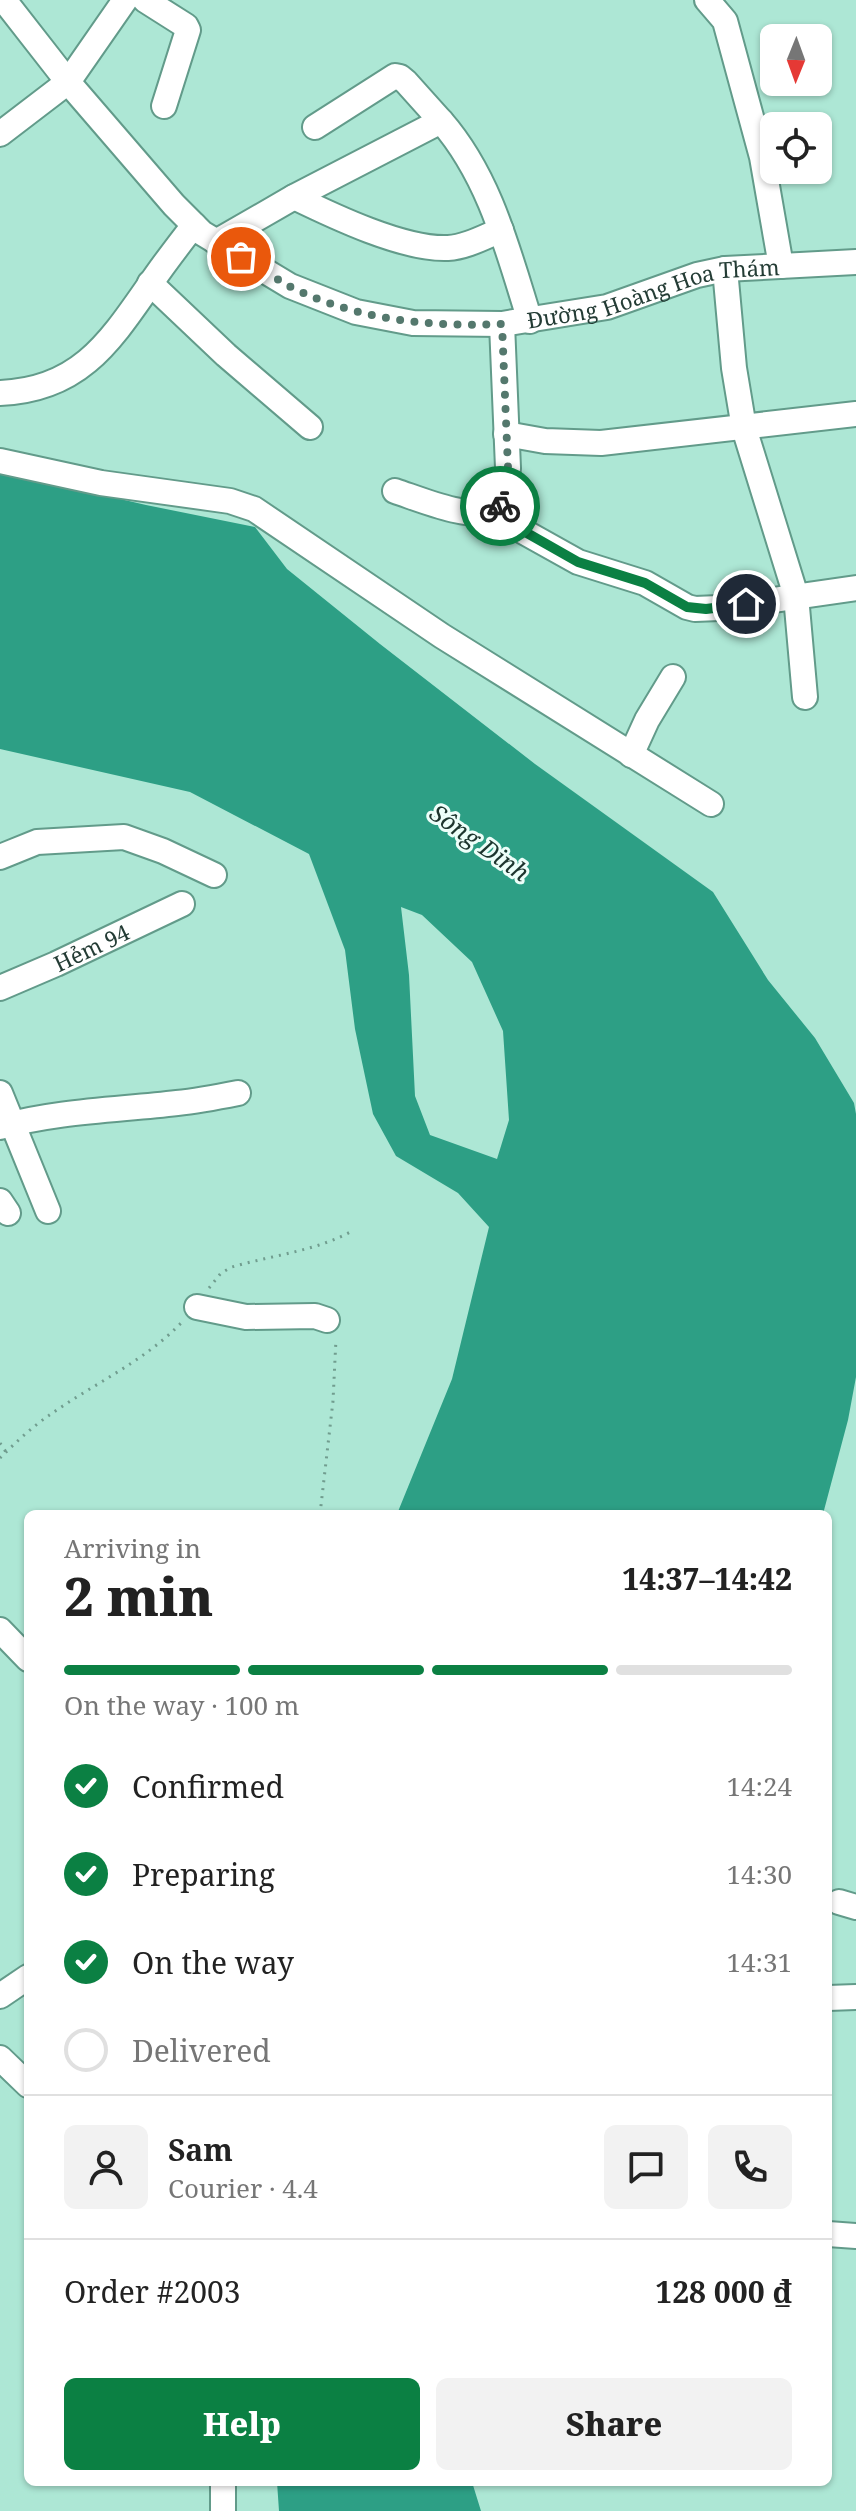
<!DOCTYPE html>
<html lang="en">
<head>
<meta charset="utf-8">
<style>
  body { margin:0; font-family:"Noto Serif",serif; background:#f2f2f2; color:#222; height:100vh; display:flex; flex-direction:column; font-size:30px; white-space:nowrap }
  * { box-sizing:border-box; margin:0 }
  p { font-size:26px; color:#767676 }
  .icon { flex:none; width:44px; height:44px; fill:none; stroke:currentColor; stroke-width:2; stroke-linecap:round; stroke-linejoin:round }
  .map { position:relative; flex:1; overflow:hidden }
  .drawer { position:absolute; left:24px; top:1510px; width:808px; height:976px; display:flex; flex-direction:column; background:#fff; border-radius:12px; box-shadow:0 2px 6px #0004 }
  .drawer>* { flex:none }
  .needle { width:52px; rotate:181deg }
  .controls { position:absolute; left:760px; top:24px; display:grid; gap:16px }
  .controls a { display:grid; place-items:center; width:72px; height:72px; border-radius:12px; background:#fff; box-shadow:0 2px 6px #0004; font-size:40px }
  .pin { position:absolute; display:grid; place-items:center; width:68px; height:68px; color:#fff; margin:-34px; border:4px solid #fff; border-radius:50%; box-shadow:0 2px 8px #0007 }
  .courier { position:absolute; display:grid; place-items:center; width:80px; height:80px; margin:-40px; border:6px solid #0b8043; border-radius:50%; background:#fff; color:#222; box-shadow:0 2px 10px #0007 }
  .head em { font-style:normal; font-weight:800 }
  .head div { display:flex; flex-direction:column-reverse }
  .head { display:flex; align-items:center; justify-content:space-between; height:136px; padding:0 40px }
  h1 { font-size:52px; font-weight:800; line-height:60px }
  .bar { display:grid; grid-template-columns:repeat(4,1fr); gap:12px 8px; align-content:center; height:96px; padding:0 40px }
  .bar i { height:10px; border-radius:6px; background:#e0e0e0 }
  .bar .current { background:#0b8043 }
  .bar p { grid-column:span 4 }
  .line { display:flex; align-items:center; gap:20px; padding:0 40px; border-top:2px solid #e0e0e0 }
  .line div { flex:1 }
  .round { display:grid; place-items:center; flex:none; width:84px; height:84px; border-radius:12px; background:#f2f2f2 }
  ol { padding:0 40px; list-style:none }
  li { display:flex; align-items:center; gap:24px; height:88px }
  li p { margin-inline-start:auto }
  li .icon { padding:8px; border-radius:50%; background:#0b8043; color:#fff; stroke-width:4 }
  li:last-child { color:#767676 }
  li i { width:44px; height:44px; border:4px solid #e0e0e0; border-radius:50% }
  .primary-button { display:flex; gap:16px; margin-top:auto; padding:16px 40px }
  .primary-button a { flex:1; height:92px; border-radius:12px; background:#0b8043; color:#fff; font-size:32px; font-weight:800; line-height:92px; text-align:center }
  .primary-button a+a { background:#f2f2f2; color:#222 }
  .map>svg:first-child { display:block }
</style>
</head>
<body>
<div class="map">
<svg width="856" height="2511" viewBox="0 0 856 2511">
  <rect width="100%" height="100%" fill="#ade7d5"/>
  <path fill="#2d9f85" fill-rule="evenodd" d="M 0,471 L 146,505 L 255,527 L 287,569 L 380,644 L 535,764 L 713,892 L 768,980 L 815,1038 L 854,1103 L 856,1114 L 856,1377 L 848,1420 L 823,1514 L 397,1514 L 452,1379 L 489,1227 L 458,1193 L 396,1156 L 373,1114 L 355,1029 L 345,950 L 309,854 L 190,792 L 0,749 ZM 401,907 L 422,915 L 472,962 L 503,1031 L 509,1120 L 497,1159 L 430,1135 L 415,1096 L 409,975 Z
    M 277,2482 L 472,2482 L 481,2511 L 279,2511 Z"/>
  <g fill="none" stroke-linecap="round" stroke-linejoin="round">
    <g stroke="#629b8a" stroke-width="28">
      <g id="minor">
        <path id="s1" d="M 4,0 L 68,82 L 174,205 L 202,233 L 290,286 L 356,312 L 413,323 L 502,324 L 607,307 L 697,275 L 725,269 L 856,262"/>
        <path d="M 145,0 L 186,26 L 188,30 L 164,106"/>
        <path d="M 707,0 L 725,21 L 762,157 L 781,266"/>
        <path d="M 315,127 L 395,76 L 400,77 L 406,82 L 441,121"/>
        <path d="M 0,134 L 68,82 L 125,0"/>
        <path d="M 294,197 C 333,216 404,250 448,248 C 466,247 484,237 501,230"/>
        <path d="M 216,242 L 294,197 L 441,121 C 490,177 508,251 530,321"/>
        <path d="M 725,269 L 734,368 L 744,428 L 796,596 L 805,697"/>
        <path d="M 150,283 L 226,355 L 310,427"/>
        <path d="M 0,393 C 81,390 111,340 153,280 C 166,261 180,243 194,225"/>
        <path d="M 506,434 L 545,441 L 601,443 L 856,414"/>
        <path d="M 0,461 L 101,483 L 230,501 L 254,509 L 442,636 L 711,804"/>
        <path d="M 395,491 C 430,503 462,517 499,513"/>
        <path d="M 499,513 L 510,524 L 578,562 L 645,583 L 687,607 L 695,609 L 719,608 L 856,588"/>
        <path d="M 499,513 L 506,490 L 508,468 L 502,324"/>
        <path d="M 631,755 L 647,720 L 673,677"/>
        <path d="M 0,857 L 37,842 L 124,837 L 163,851 L 214,875"/>
        <path id="s2" d="M 0,988 L 56,964 L 182,904"/>
        <path d="M 0,1093 L 48,1211"/>
        <path d="M 0,1127 C 57,1111 118,1110 177,1103 C 197,1101 218,1097 238,1093"/>
        <path d="M 0,1201 L 8,1213"/>
        <path d="M 197,1307 L 246,1317 L 315,1316 L 327,1320"/>
        <path d="M 0,1630 L 28,1659"/>
        <path d="M 839,1902 L 856,1907"/>
        <path d="M 0,1996 L 28,1977"/>
        <path d="M 828,1998 L 856,1997"/>
        <path d="M 0,2058 L 28,2085"/>
        <path d="M 828,2234 L 856,2236"/>
        <path d="M 223,2511 L 223,2482"/>
      </g>
    </g>
    <path stroke="#719d8f" stroke-width="3" stroke-dasharray="2 6" stroke-linecap="butt" d="M 209,1288 L 221,1273 L 232,1267 C 273,1255 317,1251 354,1230
      M 0,1443 L 6,1452
      M 0,1458 C 15,1443 33,1426 51,1414 C 95,1383 145,1361 182,1322
      M 320,1514 L 333,1401 L 336,1339"/>
    <use href="#minor" stroke="#fff" stroke-width="24"/>
  </g>
  <g fill="none" stroke-linecap="round" stroke-linejoin="round">
    <path stroke="#54786d" stroke-width="8" stroke-dasharray="0 14.4" d="M 241,257 C 257,266 273,277 289,286 C 356,320 428,327 502,324 L 508,468 L 506,490 L 500,506"/>
    <path stroke="#0b8043" stroke-width="10" d="M 500,506 L 499,513 L 504,520 L 578,562 L 645,583 L 687,607 L 706,609 L 746,604"/>
  </g>
  <g text-anchor="middle" dominant-baseline="central" stroke-width="6" stroke-linejoin="round" paint-order="stroke">
    <g font-size="22" fill="#243c35" stroke="#edfef9">
      <text stroke="none"><textPath href="#s1" startOffset="782">Đường Hoàng Hoa Thám</textPath></text>
      <text stroke="none"><textPath href="#s2" startOffset="100">Hẻm 94</textPath></text>
    </g>
    <g font-size="24" font-style="italic" fill="#1d352e" stroke="#edfef9">
      <text transform="translate(480 842) rotate(35)">Sông Dinh</text>
    </g>
  </g>
</svg>
<div class="controls">
<a><svg class="needle" viewBox="-14 -14 28 28"><path d="M0-13l5 13h-10z" fill="#e53935"/><path d="M0 13l5-13h-10z" fill="#767676"/></svg></a>
<a><svg class="icon" aria-label="locate" viewBox="0 0 24 24"><circle cx="12" cy="12" r="6"/><path d="M12 2v4M12 18v4M2 12h4M18 12h4"/></svg></a>
</div>
<div class="pin" style="left:241px;top:257px;background:#ea580c"><svg class="icon" aria-label="bag" viewBox="0 0 24 24"><path d="M5 8h14l-1 12H6zM9 8a3 3 0 0 1 6 0"/></svg></div>
<div class="pin" style="left:746px;top:604px;background:#1f2937"><svg class="icon" aria-label="home" viewBox="0 0 24 24"><path d="M3 11l9-7 9 7M6 9v11h12V9"/></svg></div>
<div class="courier" style="left:500px;top:506px"><svg class="icon" aria-label="bike" viewBox="0 0 24 24"><circle cx="6" cy="16" r="4"/><circle cx="18" cy="16" r="4"/><path d="M6 16l4-8h5l3 8M10 8l3 8H6M13 5h3"/></svg></div>
<section class="drawer">
<div class="head"><div><h1>2 min</h1><p>Arriving in</p></div><em>14:37–14:42</em></div>
<div class="bar"><i class="current"></i><i class="current"></i><i class="current"></i><i></i><p>On the way · 100 m</p></div>
<ol>
<li><svg class="icon" aria-label="check" viewBox="0 0 24 24"><path d="M5 12l5 5 9-10"/></svg>Confirmed<p>14:24</p></li>
<li><svg class="icon" aria-label="check" viewBox="0 0 24 24"><path d="M5 12l5 5 9-10"/></svg>Preparing<p>14:30</p></li>
<li><svg class="icon" aria-label="check" viewBox="0 0 24 24"><path d="M5 12l5 5 9-10"/></svg>On the way<p>14:31</p></li>
<li><i></i>Delivered</li>
</ol>
<div class="line" style="height:144px"><a class="round"><svg class="icon" aria-label="person" viewBox="0 0 24 24"><circle cx="12" cy="8" r="4"/><path d="M4 21q1-7 8-7t8 7"/></svg></a><div><b>Sam</b><p>Courier · 4.4</p></div><a class="round"><svg class="icon" aria-label="chat" viewBox="0 0 24 24"><path d="M4 5h16v11H9l-5 4z"/></svg></a><a class="round"><svg class="icon" aria-label="phone" viewBox="0 0 24 24"><path d="M5 4h4l2 5-3 2q2 4 5 5l2-3 5 2v4C11 20 4 13 5 4z"/></svg></a></div>
<div class="line" style="height:104px"><div>Order #2003</div><b>128 000 ₫</b></div>
<div class="primary-button"><a>Help</a><a>Share</a></div>
</section>
</div>
</body>
</html>
